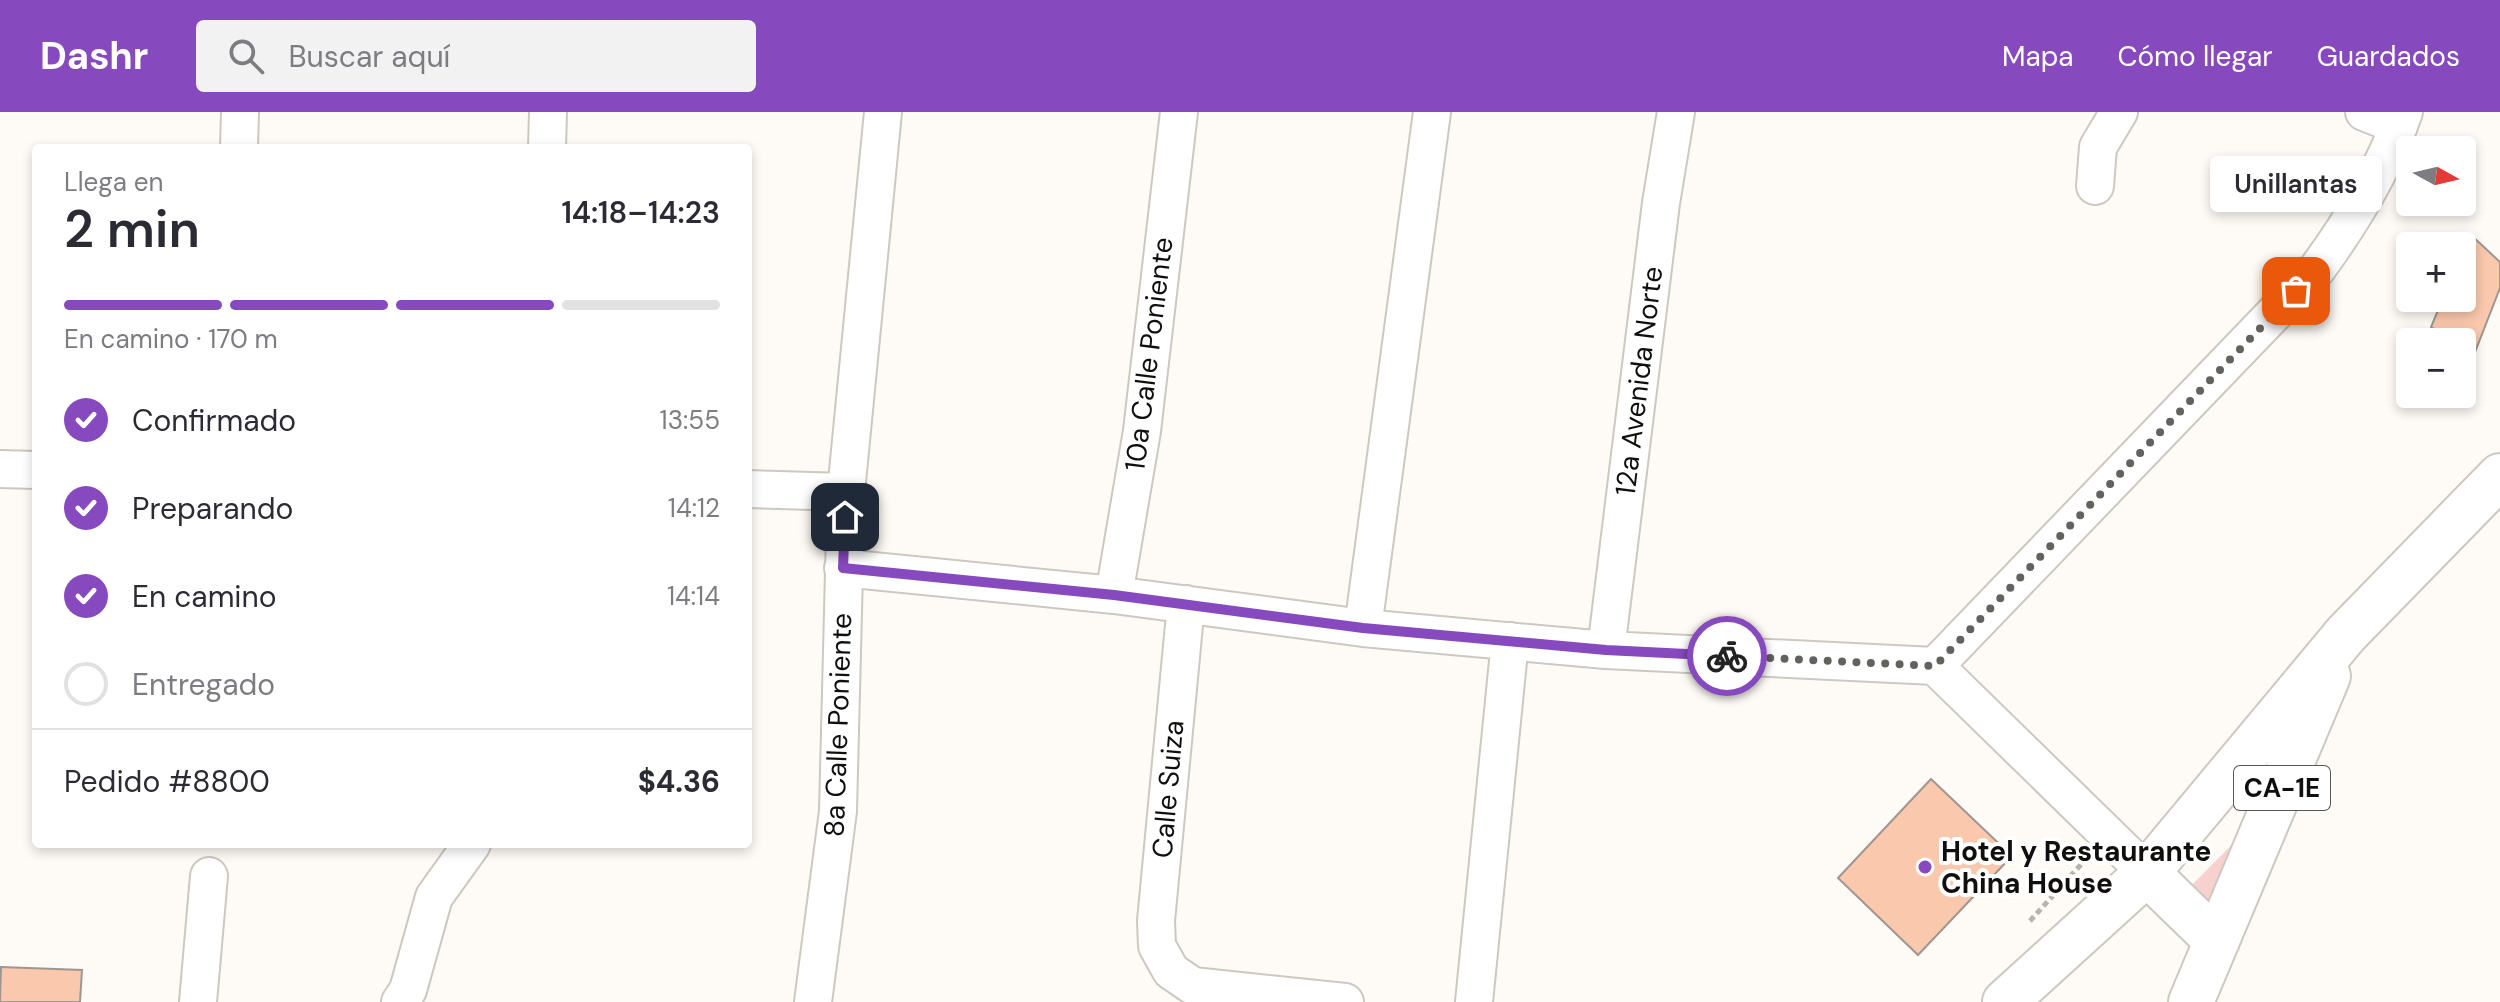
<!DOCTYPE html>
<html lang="es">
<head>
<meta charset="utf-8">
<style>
  body { margin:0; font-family:"DM Sans",sans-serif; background:#f2f2f3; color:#2b2b33; height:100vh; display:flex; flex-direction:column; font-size:30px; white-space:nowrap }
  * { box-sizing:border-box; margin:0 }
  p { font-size:26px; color:#7c7c81 }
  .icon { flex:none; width:44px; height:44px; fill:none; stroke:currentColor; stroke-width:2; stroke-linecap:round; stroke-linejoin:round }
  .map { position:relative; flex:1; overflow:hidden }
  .side { position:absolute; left:32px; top:32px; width:720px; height:704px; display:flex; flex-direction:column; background:#fff; border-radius:8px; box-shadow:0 4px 12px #0003 }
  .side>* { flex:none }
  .needle { width:52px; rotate:98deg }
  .controls { position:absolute; left:2396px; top:24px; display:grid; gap:16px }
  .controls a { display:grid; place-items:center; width:80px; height:80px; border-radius:8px; background:#fff; box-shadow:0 4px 12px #0003; font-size:40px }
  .pin { position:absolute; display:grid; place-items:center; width:68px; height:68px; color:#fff; margin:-34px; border-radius:16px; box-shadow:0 4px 12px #0006 }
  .courier { position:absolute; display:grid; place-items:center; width:80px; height:80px; margin:-40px; border:6px solid #8749be; border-radius:50%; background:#fff; color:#222; box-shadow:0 2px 10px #0007 }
  .bubble { position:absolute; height:56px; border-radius:8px; background:#fff; box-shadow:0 4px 12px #0003; font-size:26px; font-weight:600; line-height:56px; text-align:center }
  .headline em { font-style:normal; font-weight:600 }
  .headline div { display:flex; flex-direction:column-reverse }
  .headline { display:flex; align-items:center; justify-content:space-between; height:136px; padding:0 32px }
  h1 { font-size:52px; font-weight:600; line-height:60px }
  .bar { display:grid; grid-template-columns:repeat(4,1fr); gap:12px 8px; align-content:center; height:96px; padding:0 32px }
  .bar i { height:10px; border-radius:6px; background:#e1e1e2 }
  .bar .active { background:#8749be }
  .bar p { grid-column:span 4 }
  .line { display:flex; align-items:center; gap:20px; padding:0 32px; border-top:2px solid #e1e1e2 }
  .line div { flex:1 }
  ol { padding:0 32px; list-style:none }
  li { display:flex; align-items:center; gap:24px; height:88px }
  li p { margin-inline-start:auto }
  li .icon { padding:8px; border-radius:50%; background:#8749be; color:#fff; stroke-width:4 }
  li:last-child { color:#7c7c81 }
  li i { width:44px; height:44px; border:4px solid #e1e1e2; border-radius:50% }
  header { display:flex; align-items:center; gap:48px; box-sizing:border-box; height:112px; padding:0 40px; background:#8749be; color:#fff }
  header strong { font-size:38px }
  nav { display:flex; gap:44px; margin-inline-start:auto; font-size:28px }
  .search { width:560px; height:72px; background:#f2f2f3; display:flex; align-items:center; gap:20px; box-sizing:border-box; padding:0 28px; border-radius:8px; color:#7c7c81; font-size:30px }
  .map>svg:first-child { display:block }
</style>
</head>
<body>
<header>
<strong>Dashr</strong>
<div class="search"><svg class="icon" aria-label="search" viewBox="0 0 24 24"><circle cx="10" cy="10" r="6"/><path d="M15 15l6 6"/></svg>Buscar aquí</div>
<nav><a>Mapa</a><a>Cómo llegar</a><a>Guardados</a></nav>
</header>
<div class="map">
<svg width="2500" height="890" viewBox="0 0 2500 890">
  <rect width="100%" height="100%" fill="#fefbf6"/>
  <path fill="#f6d1cd" d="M 2273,691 L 2216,807 L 2189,776 Z"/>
  <path fill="#fac8ac" stroke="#9f9691" stroke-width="2" d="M 2471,123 L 2500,150 L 2500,176 L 2475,240 L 2462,233 L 2462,230 L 2457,230 L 2431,215 L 2443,186 L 2462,186 L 2462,143 Z
    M 1931,667 L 2012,744 L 1918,843 L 1838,766 Z
    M 1,855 L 82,858 L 80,890 L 0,890 Z"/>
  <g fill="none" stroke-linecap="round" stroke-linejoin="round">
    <g stroke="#cdc8c0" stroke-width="40">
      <path id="minor" d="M 2364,0 L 2399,14
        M 239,36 L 240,0
        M 547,36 L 548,0
        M 2095,74 L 2098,35 L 2119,0
        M 0,357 L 36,358
        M 748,377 L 846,380
        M 843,456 L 1114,483 L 1363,516 L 1606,538 L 1935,554
        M 1114,483 L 1142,319 L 1179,0
        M 1186,492 L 1156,809 L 1157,834 L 1171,859 L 1193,874 L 1345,890
        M 1363,516 L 1432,0
        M 1606,538 L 1661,91 L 1676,0
        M 1935,554 L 2317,157 C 2353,108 2384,57 2404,0
        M 1935,554 L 2147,761
        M 198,890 L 209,764
        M 400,890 L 408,878 L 434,785 L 472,732
        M 813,890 L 838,699 L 846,380 L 883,0
        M 1474,890 L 1510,529"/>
    </g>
    <g stroke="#cdc8c0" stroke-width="48">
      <path id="highway" d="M 2147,761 L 2217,829
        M 2005,890 L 2147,761 L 2346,522 L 2500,364
        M 2191,890 L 2328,564"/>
    </g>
    <path stroke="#b7b4b0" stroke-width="5" stroke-dasharray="6 4" stroke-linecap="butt" d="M 2030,809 L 2085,748"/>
    <use href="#minor" stroke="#fff" stroke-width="36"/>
    <use href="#highway" stroke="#fff" stroke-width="44"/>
  </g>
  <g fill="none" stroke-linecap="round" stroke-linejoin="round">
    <path stroke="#64625f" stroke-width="8" stroke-dasharray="0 14.4" d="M 1727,544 L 1935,554 L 2296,179"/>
    <path stroke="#8749be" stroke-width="10" d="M 845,405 L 843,456 L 1114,483 L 1363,516 L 1606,538 L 1727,544"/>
  </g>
  <circle fill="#8749be" stroke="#fff" stroke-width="3" cx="1925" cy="755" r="8"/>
  <g text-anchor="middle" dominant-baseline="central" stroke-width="8" stroke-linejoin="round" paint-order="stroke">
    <rect fill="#fff" stroke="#585756" stroke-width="2" x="2234" y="654" width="96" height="44" rx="6"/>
    <g font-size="26" font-weight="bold" fill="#110f0d">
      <text x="2282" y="676">CA-1E</text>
    </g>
    <g font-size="28" fill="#110f0d" stroke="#fff">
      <text transform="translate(1149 242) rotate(-83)">10a Calle Poniente</text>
      <text transform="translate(1639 269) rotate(-83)">12a Avenida Norte</text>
      <text transform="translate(838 613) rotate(-88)">8a Calle Poniente</text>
      <text transform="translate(1168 677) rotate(-85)">Calle Suiza</text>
    </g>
    <g font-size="28" font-weight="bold" fill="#110f0d" stroke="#fff" text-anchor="start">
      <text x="1941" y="739">Hotel y Restaurante<tspan x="1941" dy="32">China House</tspan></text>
    </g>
  </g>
</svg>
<div class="controls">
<a><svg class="needle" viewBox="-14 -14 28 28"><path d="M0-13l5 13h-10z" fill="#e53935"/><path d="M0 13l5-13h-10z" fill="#7c7c81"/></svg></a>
<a>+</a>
<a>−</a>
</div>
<div class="pin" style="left:2296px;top:179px;background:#ea580c"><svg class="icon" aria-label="bag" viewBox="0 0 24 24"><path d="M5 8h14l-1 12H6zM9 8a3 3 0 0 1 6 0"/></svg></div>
<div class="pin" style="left:845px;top:405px;background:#1f2937"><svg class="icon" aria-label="home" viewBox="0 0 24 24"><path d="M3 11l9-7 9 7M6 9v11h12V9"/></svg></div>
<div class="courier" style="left:1727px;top:544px"><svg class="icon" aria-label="bike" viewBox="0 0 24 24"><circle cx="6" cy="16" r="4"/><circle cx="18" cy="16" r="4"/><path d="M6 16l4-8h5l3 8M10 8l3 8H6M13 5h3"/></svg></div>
<div class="bubble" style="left:2210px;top:44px;width:172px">Unillantas</div>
<section class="side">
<div class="headline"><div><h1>2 min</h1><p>Llega en</p></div><em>14:18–14:23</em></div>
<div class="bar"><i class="active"></i><i class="active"></i><i class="active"></i><i></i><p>En camino · 170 m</p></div>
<ol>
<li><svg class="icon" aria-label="check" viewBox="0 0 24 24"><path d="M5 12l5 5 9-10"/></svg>Confirmado<p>13:55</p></li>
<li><svg class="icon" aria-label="check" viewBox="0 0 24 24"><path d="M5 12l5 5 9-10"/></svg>Preparando<p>14:12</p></li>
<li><svg class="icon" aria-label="check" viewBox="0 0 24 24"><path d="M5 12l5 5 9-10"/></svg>En camino<p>14:14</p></li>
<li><i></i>Entregado</li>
</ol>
<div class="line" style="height:104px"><div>Pedido #8800</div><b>$4.36</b></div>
</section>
</div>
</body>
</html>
